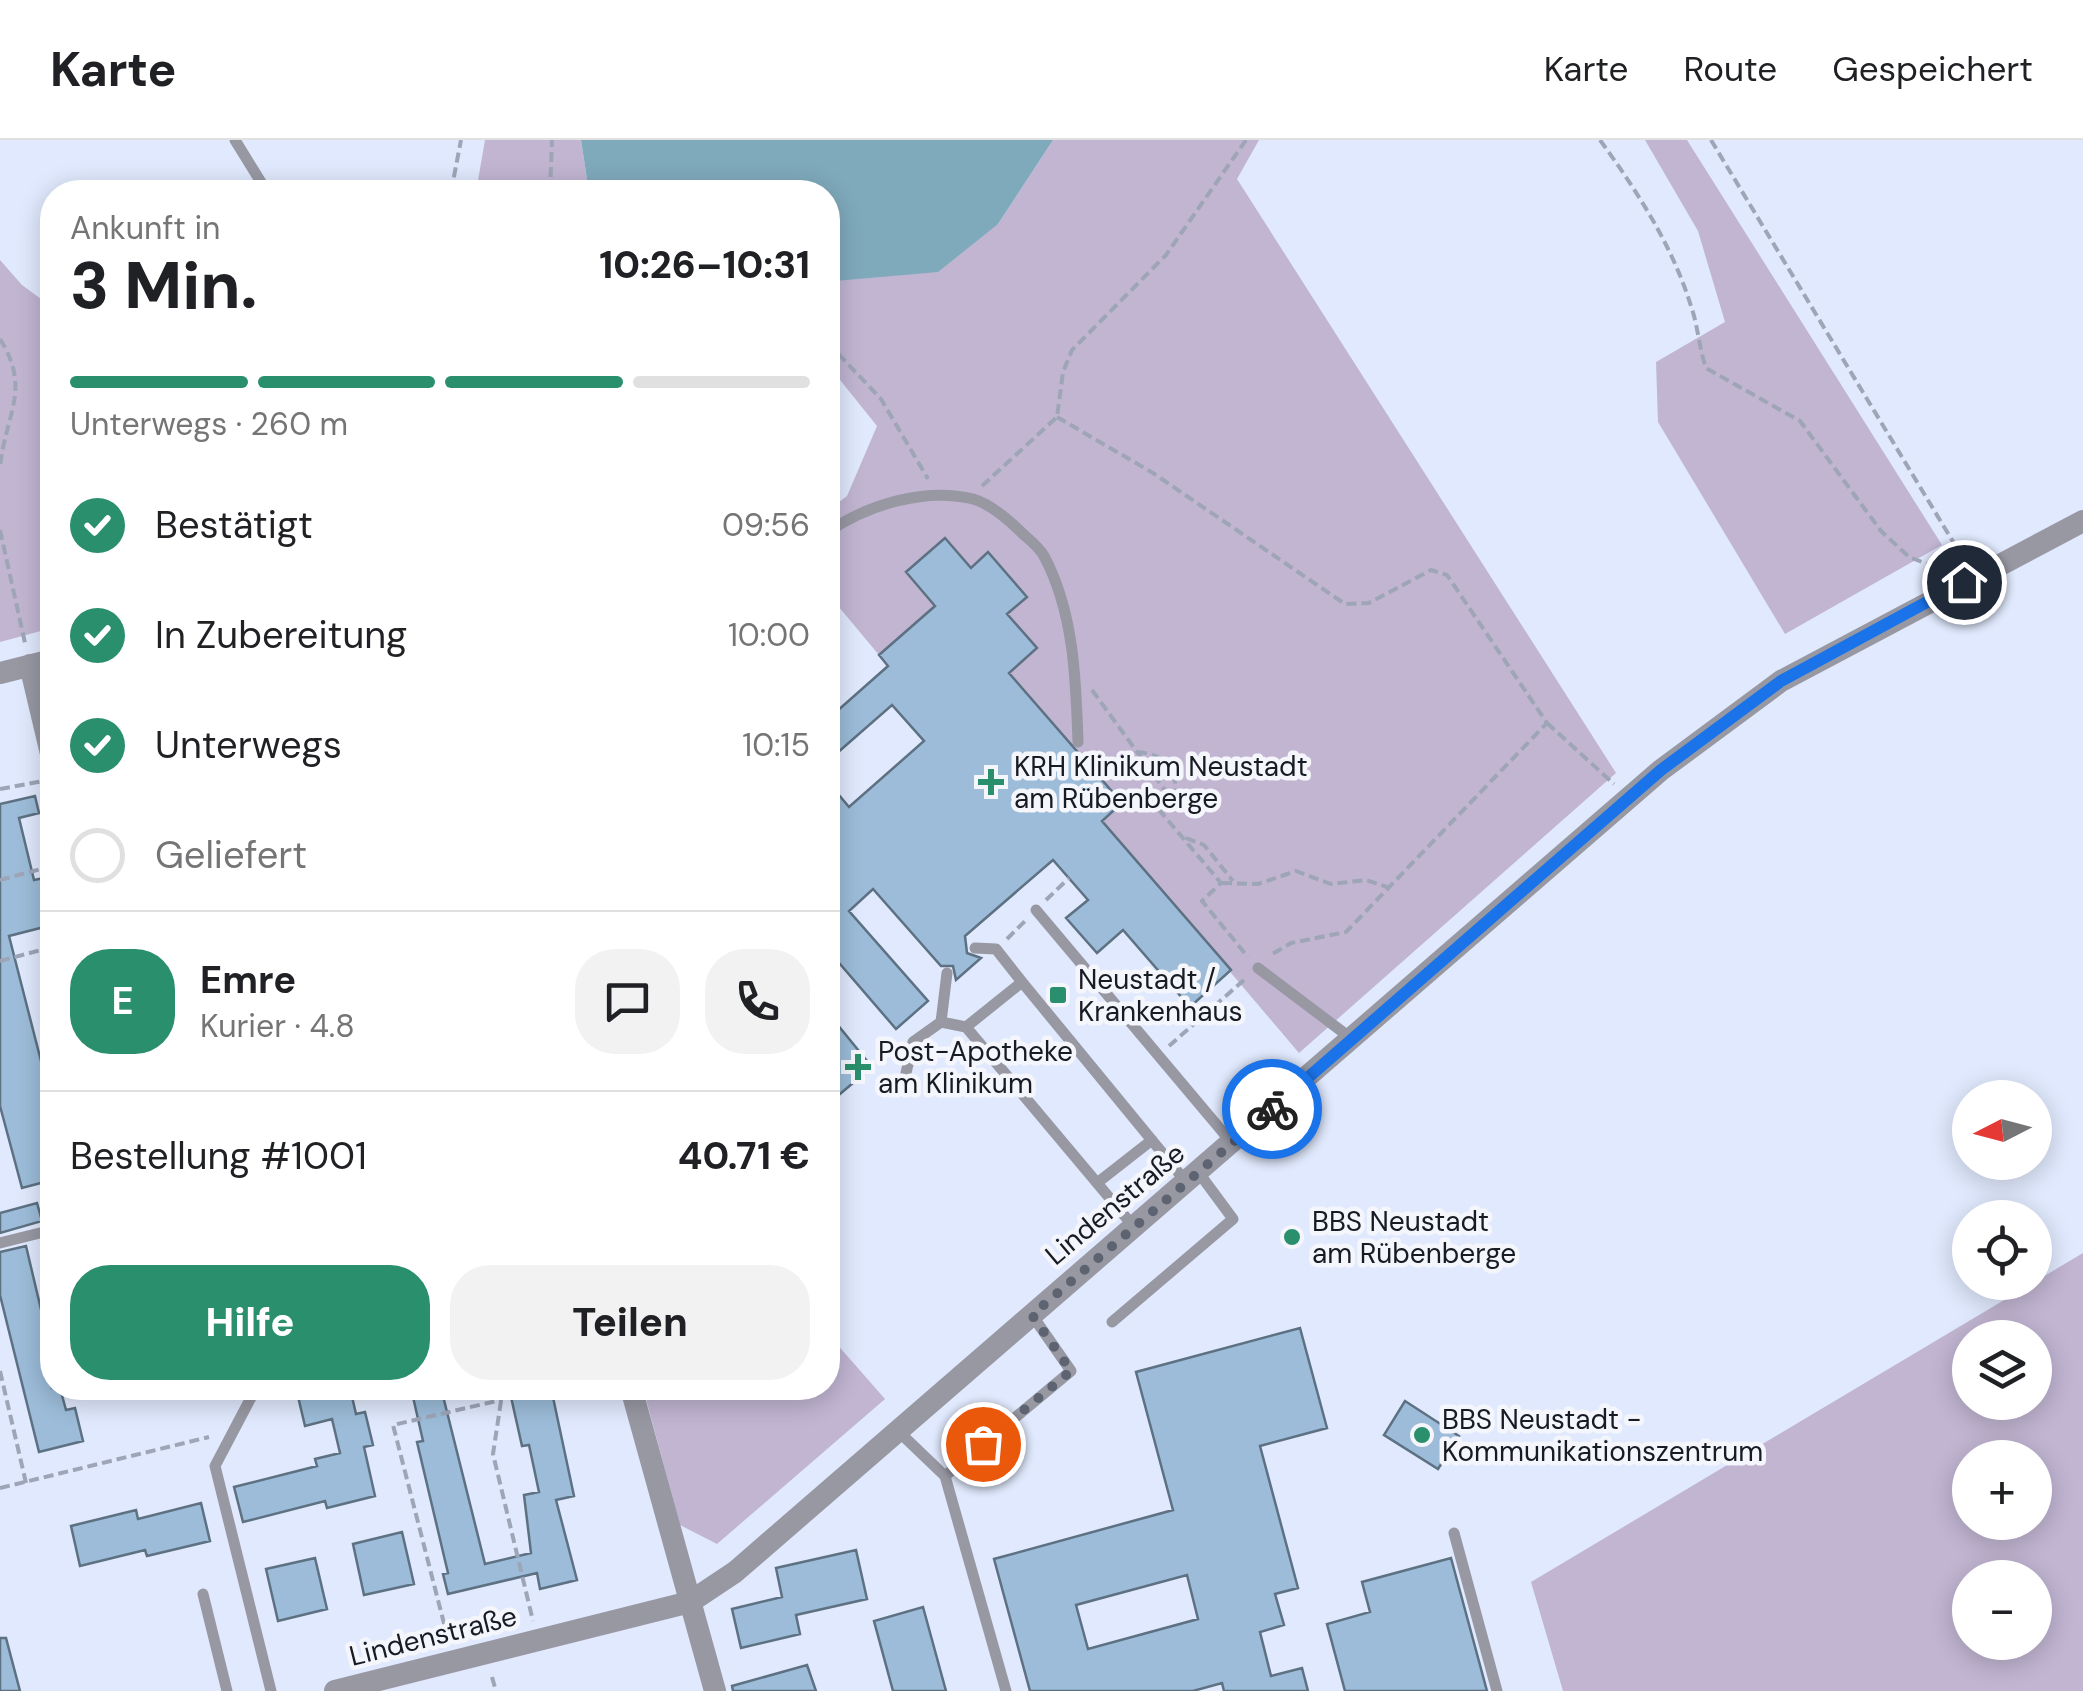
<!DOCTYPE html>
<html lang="de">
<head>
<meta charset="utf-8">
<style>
  body { margin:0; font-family:"DM Sans",sans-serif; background:#f2f2f2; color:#202124; height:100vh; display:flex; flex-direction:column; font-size:38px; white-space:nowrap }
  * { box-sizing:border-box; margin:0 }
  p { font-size:32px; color:#757577 }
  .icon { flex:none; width:55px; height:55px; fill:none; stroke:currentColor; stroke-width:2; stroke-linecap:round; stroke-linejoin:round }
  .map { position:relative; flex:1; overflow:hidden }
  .panel { position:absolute; left:40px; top:40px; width:800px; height:1220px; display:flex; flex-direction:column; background:#fff; border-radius:40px; box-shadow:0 5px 25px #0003 }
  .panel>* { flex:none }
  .needle { width:65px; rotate:264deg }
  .fabs { position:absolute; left:1952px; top:940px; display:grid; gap:20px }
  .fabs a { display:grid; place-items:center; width:100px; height:100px; border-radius:50%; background:#fff; box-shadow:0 5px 25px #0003; font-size:50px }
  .pin { position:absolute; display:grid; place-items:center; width:85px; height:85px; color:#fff; margin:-42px; border:5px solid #fff; border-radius:50%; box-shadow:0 2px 10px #0007 }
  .courier { position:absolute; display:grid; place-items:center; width:100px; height:100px; margin:-50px; border:8px solid #1a73e8; border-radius:50%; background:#fff; color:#222; box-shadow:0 2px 12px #0007 }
  .head em { font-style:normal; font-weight:800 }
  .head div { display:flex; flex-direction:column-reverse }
  .head { display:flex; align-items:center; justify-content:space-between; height:170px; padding:0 30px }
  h1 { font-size:65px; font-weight:800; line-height:75px }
  .bar { display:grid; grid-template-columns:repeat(4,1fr); gap:15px 10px; align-content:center; height:120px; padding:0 30px }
  .bar i { height:12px; border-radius:8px; background:#e0e0e0 }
  .bar .selected { background:#298f6c }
  .bar p { grid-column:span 4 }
  .line { display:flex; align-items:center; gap:25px; padding:0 30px; border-top:2px solid #e0e0e0 }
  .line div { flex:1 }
  .round { display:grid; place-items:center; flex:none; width:105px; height:105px; border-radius:40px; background:#f2f2f2 }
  ol { padding:0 30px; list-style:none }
  li { display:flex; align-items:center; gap:30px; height:110px }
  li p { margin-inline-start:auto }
  li .icon { padding:10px; border-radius:50%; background:#298f6c; color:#fff; stroke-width:4 }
  li:last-child { color:#757577 }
  li i { width:55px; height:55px; border:5px solid #e0e0e0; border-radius:50% }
  .button { display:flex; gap:20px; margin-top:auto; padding:20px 30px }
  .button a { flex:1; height:115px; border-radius:40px; background:#298f6c; color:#fff; font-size:40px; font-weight:800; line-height:115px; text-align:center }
  .button a+a { background:#f2f2f2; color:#202124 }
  header { display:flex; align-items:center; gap:60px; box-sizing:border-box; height:140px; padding:0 50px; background:#fff; border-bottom:2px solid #e0e0e0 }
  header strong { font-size:48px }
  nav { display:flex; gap:55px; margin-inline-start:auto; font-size:35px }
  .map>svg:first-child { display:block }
</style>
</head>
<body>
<header>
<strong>Karte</strong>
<nav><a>Karte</a><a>Route</a><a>Gespeichert</a></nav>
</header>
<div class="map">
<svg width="2083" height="1551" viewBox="0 0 2083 1551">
  <rect width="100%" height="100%" fill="#e0e9fd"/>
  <path fill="#c1b5d2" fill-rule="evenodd" d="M 485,0 L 581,0 L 589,52 L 476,52 Z
    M 1053,0 L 1259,0 L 1237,39 L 1616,633 L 1299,913 L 1102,681 L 1122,663 L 1009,533 L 1037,509 L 1007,474 L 1027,456 L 989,413 L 971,428 L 946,399 L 935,466 L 879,515 L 828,454 L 828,370 L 847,356 L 877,286 L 828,225 L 828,140 L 836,141 L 998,84 Z
    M 1645,0 L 1687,0 L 1942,405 L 1785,494 L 1658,282 L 1656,222 L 1725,182 L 1698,91 Z
    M 0,120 L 22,145 L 52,167 L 52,488 L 0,502 Z
    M 2083,1113 L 2083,1551 L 1563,1551 L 1531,1442 ZM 1970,1198 L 2035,1198 L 2035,1262 L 1970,1262 ZM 1970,1318 L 2035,1318 L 2035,1382 L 1970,1382 ZM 1970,1438 L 2035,1438 L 2035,1502 L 1970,1502 Z
    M 828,1194 L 885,1259 L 717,1404 L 680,1385 L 643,1248 L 828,1248 Z"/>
  <path fill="#7faabc" d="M 581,0 L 1053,0 L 998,84 L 938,132 L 835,141 L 828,140 L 828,52 L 589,52 Z"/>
  <path fill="#9cbcd9" stroke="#5d7182" stroke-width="2.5" fill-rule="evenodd" d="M 945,398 L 971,428 L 988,412 L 1027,457 L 1007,474 L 1037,508 L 1009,533 L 1122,663 L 1102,681 L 1231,830 L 1190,867 L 1123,790 L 1097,813 L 1066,778 L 1088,760 L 1053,720 L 965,796 L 967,813 L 981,818 L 956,840 L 953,826 L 941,826 L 873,749 L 849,771 L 928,861 L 896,889 L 828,810 L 828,642 L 849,667 L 924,601 L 892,565 L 828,621 L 828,579 L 888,526 L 879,515 L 935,466 L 906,432 Z
    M 35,656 L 39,673 L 19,678 L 34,740 L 44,738 L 52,785 L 9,796 L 52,964 L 52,1017 L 47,1019 L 52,1040 L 22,1048 L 0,966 L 0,664 Z
    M 828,873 L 872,927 L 828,964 Z
    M 37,1063 L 42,1081 L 0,1093 L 0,1073 Z
    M 26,1106 L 52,1216 L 52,1248 L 60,1248 L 66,1270 L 75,1268 L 83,1301 L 39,1312 L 0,1155 L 0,1112 Z
    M 1300,1188 L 1327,1288 L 1260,1306 L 1298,1448 L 1275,1454 L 1284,1485 L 1260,1492 L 1271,1536 L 1302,1528 L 1308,1551 L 1224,1551 L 1222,1543 L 1193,1551 L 1030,1551 L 994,1419 L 1173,1370 L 1136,1232 ZM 1187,1435 L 1198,1479 L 1088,1509 L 1076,1465 Z
    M 296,1248 L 350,1248 L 356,1274 L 365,1272 L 373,1305 L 364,1307 L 375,1356 L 327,1368 L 325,1361 L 243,1382 L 234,1347 L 317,1326 L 315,1319 L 340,1313 L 332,1279 L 305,1286 Z
    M 411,1248 L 441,1248 L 485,1424 L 531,1413 L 524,1355 L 539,1352 L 529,1305 L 522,1306 L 509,1248 L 551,1248 L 574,1356 L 556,1360 L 577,1440 L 540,1449 L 537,1433 L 448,1454 L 443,1434 L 448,1433 L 417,1302 L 423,1301 Z
    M 1405,1261 L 1459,1296 L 1438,1329 L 1384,1295 Z
    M 201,1363 L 210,1401 L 147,1416 L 145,1410 L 80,1426 L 71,1386 L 136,1370 L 138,1379 Z
    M 402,1392 L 414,1444 L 364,1455 L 353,1404 Z
    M 856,1410 L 867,1459 L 796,1475 L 800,1494 L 741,1508 L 732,1469 L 782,1457 L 776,1428 Z
    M 315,1418 L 327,1469 L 278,1481 L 266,1429 Z
    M 1451,1418 L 1487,1551 L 1345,1551 L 1327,1484 L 1370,1472 L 1362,1442 Z
    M 923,1467 L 946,1551 L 893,1551 L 874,1481 Z
    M 0,1498 L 6,1498 L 20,1551 L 0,1551 Z
    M 807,1525 L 816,1551 L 733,1551 L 732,1546 Z"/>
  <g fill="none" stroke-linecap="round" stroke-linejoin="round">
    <path stroke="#9ea5b6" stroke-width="4" stroke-dasharray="10 5" stroke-linecap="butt" d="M 1600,0 C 1637,51 1672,105 1691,166 C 1698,186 1699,208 1706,228 L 1800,281 L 1881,391 L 1909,417 L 1943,430
      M 1711,0 L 1964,420
      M 451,52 L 461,0
      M 550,52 L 552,0
      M 0,199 C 32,250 5,274 0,328
      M 828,203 L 881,259 L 928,339
      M 1057,277 L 1153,333 L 1345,464 L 1369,463 L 1431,430 L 1447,435 L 1547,583 L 1346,792 L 1291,803 L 1269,816
      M 982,346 L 1057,277 L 1063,232 L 1072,210 L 1166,115 L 1246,0
      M 0,390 L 25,503
      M 1092,550 L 1172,660 L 1160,671 L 1221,743 L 1202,761 L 1248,817
      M 1547,583 L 1614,644
      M 1137,612 C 1166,614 1182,631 1172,660
      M 0,649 L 49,640
      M 1186,698 L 1204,705 L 1233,741
      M 0,740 L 52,726
      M 1222,743 L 1258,744 L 1296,731 L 1331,744 L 1366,740 L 1390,748
      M 1046,760 L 1069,738
      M 1007,799 L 1025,781
      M 0,821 L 52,807
      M 1169,906 L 1244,840
      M 0,1231 L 26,1343
      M 501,1261 L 493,1314 L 533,1481
      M 0,1348 L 209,1297
      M 448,1499 L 393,1285 L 501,1260 L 499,1248
      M 492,1537 L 496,1551"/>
    <path stroke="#9898a3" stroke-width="11" d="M 235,0 L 267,52
      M 828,392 C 867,365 925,347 973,359 C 991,364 1010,381 1023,394 C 1030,400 1039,407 1044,416 C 1074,472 1076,540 1078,602
      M 1036,770 L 1232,1003
      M 975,808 L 996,809 L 1022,842
      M 1258,828 L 1352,899
      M 941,882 L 947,833
      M 906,933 L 913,902 L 941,882 L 966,887
      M 1097,1043 L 1152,1000
      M 1134,1087 L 966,887 L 1022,842 L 1187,1043
      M 0,1103 L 52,1090
      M 1112,1182 L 1233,1079 L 1199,1033
      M 256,1248 L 215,1326 L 271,1551
      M 897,1290 L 945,1336 L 1006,1551
      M 945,1336 L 1071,1231 L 1032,1175
      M 1454,1393 L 1497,1551
      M 203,1454 L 227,1551"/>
    <path stroke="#9898a3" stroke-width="22" d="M 30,525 L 52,618
      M 0,533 L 52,520
      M 631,1248 L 715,1551
      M 335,1551 L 690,1462 L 735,1432 L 1661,630 L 1781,541 L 2083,381"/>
  </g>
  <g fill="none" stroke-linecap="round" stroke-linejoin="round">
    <path stroke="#5d6370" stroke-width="10" stroke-dasharray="0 18" d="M 983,1304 L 1071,1231 L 1032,1175 L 1272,969"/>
    <path stroke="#1a73e8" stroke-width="12" d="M 1272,969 L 1661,630 L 1781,541 L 1964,442"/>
  </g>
  <g fill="#298f6c" stroke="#f4f6fb" stroke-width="4">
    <path d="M986 627h10v10h10v10h-10v10h-10v-10h-10v-10h10z"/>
    <rect x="1048" y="845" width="20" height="20" rx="5"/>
    <path d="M853 912h10v10h10v10h-10v10h-10v-10h-10v-10h10z"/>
    <circle cx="1292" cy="1097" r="10"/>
    <circle cx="1422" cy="1295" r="10"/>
  </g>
  <g text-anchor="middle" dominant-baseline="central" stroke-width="9" stroke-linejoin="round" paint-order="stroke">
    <g font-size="28" fill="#171b24" stroke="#f4f6fb" text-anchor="start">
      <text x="1014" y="626">KRH Klinikum Neustadt<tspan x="1014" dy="32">am Rübenberge</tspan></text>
      <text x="1078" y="839">Neustadt /<tspan x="1078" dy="32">Krankenhaus</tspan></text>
      <text x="878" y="911">Post-Apotheke<tspan x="878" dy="32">am Klinikum</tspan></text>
      <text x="1312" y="1081">BBS Neustadt<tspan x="1312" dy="32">am Rübenberge</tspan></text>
      <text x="1442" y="1279">BBS Neustadt -<tspan x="1442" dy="32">Kommunikationszentrum</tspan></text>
    </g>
    <g font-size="28" fill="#171b24" stroke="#f4f6fb">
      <text transform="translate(1115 1064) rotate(-40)">Lindenstraße</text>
      <text transform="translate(433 1496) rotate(-14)">Lindenstraße</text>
    </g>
  </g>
</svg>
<div class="fabs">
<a><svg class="needle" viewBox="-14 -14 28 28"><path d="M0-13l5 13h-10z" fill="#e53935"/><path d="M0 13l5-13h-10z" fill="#757577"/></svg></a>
<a><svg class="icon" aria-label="locate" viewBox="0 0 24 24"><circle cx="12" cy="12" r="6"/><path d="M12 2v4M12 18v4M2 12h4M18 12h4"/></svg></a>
<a><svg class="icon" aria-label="layers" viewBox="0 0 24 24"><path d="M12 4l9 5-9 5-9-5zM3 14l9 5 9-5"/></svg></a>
<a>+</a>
<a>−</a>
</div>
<div class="pin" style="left:983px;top:1304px;background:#ea580c"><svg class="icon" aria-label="bag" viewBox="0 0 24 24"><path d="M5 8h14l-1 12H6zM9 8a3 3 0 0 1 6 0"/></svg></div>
<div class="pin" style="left:1964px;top:442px;background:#1f2937"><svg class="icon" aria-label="home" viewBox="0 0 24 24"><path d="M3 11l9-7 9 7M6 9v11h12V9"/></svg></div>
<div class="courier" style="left:1272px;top:969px"><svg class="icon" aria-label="bike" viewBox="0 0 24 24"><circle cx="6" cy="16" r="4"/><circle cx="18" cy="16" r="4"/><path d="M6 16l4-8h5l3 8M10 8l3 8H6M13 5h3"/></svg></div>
<section class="panel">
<div class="head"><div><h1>3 Min.</h1><p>Ankunft in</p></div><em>10:26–10:31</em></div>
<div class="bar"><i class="selected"></i><i class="selected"></i><i class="selected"></i><i></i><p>Unterwegs · 260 m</p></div>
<ol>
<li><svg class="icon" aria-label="check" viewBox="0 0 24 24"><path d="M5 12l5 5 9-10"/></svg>Bestätigt<p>09:56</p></li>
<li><svg class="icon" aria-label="check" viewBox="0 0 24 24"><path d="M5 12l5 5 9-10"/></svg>In Zubereitung<p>10:00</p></li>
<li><svg class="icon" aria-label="check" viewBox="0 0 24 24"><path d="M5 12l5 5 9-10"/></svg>Unterwegs<p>10:15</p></li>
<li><i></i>Geliefert</li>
</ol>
<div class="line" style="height:180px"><b class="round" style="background:#298f6c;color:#fff">E</b><div><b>Emre</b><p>Kurier · 4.8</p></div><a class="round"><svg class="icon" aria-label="chat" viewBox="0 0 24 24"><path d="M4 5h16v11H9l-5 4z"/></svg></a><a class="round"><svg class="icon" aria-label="phone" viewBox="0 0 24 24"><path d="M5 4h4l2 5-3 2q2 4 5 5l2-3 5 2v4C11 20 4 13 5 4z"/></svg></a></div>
<div class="line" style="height:130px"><div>Bestellung #1001</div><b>40.71 €</b></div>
<div class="button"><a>Hilfe</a><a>Teilen</a></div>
</section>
</div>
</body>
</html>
